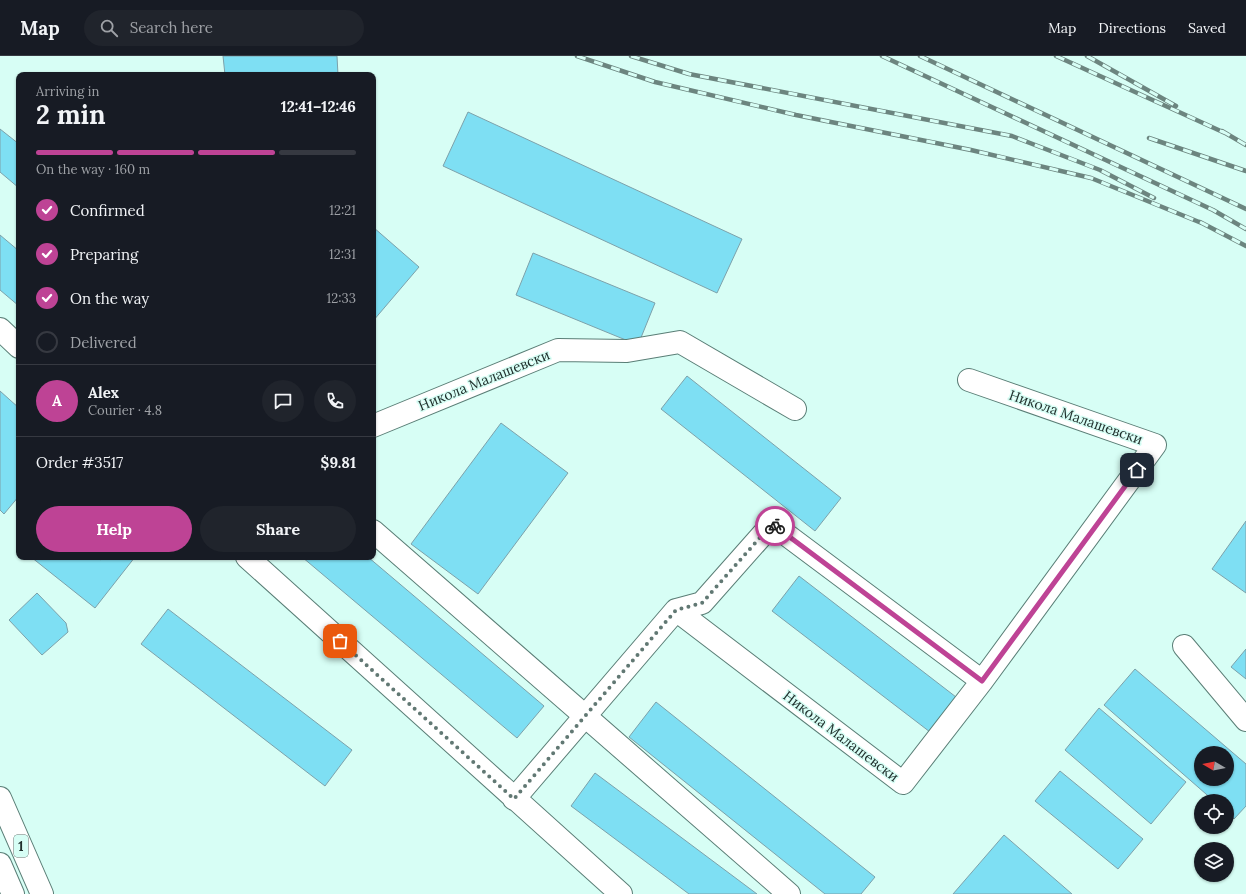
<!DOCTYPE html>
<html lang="en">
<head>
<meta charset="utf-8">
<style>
  body { margin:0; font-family:Lora,serif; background:#20242c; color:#f1f3f6; height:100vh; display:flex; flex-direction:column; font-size:15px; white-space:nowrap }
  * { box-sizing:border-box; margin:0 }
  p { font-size:13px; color:#9ea1a6 }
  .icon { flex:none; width:22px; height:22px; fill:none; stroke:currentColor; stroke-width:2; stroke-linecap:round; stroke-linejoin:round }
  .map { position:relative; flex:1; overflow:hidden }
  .sheet { position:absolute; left:16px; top:16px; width:360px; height:488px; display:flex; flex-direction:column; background:#171b24; border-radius:8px; box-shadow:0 1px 3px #0004 }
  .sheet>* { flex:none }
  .needle { width:26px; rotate:280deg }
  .fabs { position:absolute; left:1194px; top:690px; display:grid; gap:8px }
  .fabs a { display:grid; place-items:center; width:40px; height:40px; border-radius:50%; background:#171b24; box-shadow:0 1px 3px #0004; font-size:20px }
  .pin { position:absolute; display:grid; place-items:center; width:34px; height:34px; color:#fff; margin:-17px; border-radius:8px; box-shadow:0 2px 6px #0006 }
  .courier { position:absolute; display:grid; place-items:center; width:40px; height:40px; margin:-20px; border:3px solid #be4395; border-radius:50%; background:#fff; color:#222; box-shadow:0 1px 5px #0007 }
  .headline em { font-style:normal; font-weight:700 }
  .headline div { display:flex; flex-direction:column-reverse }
  .headline { display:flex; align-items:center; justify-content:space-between; height:68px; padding:0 20px }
  h1 { font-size:26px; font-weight:700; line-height:30px }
  .bar { display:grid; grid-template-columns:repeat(4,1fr); gap:6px 4px; align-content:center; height:48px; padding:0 20px }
  .bar i { height:5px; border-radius:3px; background:#363941 }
  .bar .active { background:#be4395 }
  .bar p { grid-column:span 4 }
  .line { display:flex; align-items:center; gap:10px; padding:0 20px; border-top:1px solid #363941 }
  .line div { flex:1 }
  .round { display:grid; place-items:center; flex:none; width:42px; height:42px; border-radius:21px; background:#20242c }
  ol { padding:0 20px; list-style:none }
  li { display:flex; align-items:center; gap:12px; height:44px }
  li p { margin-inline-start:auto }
  li .icon { padding:4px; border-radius:50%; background:#be4395; color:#fff; stroke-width:4 }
  li:last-child { color:#9ea1a6 }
  li i { width:22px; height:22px; border:2px solid #363941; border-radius:50% }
  .button { display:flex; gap:8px; margin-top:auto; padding:8px 20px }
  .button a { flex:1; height:46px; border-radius:24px; background:#be4395; color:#fff; font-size:16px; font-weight:700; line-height:46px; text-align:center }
  .button a+a { background:#20242c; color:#f1f3f6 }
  header { display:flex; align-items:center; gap:24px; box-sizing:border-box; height:56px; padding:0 20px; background:#171b24; border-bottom:1px solid #363941 }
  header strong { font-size:19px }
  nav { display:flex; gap:22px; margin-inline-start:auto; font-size:14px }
  .search { width:280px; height:36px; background:#20242c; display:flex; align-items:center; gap:10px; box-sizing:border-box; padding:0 14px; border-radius:22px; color:#9ea1a6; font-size:15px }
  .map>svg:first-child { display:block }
</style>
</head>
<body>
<header>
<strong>Map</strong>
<div class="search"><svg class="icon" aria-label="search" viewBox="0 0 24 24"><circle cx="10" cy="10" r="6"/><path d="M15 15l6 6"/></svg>Search here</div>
<nav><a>Map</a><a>Directions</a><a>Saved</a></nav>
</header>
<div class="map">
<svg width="1246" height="838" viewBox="0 0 1246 838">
  <rect width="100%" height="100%" fill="#d7fef5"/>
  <path fill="#7edff3" stroke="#7da1aa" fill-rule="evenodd" d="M 223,0 L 337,0 L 338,19 L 225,19 Z
    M 468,56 L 742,183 L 717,237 L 443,110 Z
    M 0,73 L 19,88 L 19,132 L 0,116 Z
    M 373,171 L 419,211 L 373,265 Z
    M 0,179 L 19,195 L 19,250 L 0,234 Z
    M 533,197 L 655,247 L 638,289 L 516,239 Z
    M 687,320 L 841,442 L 815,475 L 661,353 Z
    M 0,335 L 19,352 L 19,440 L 4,458 L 0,454 Z
    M 501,367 L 568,417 L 478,538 L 411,488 Z
    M 1246,465 L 1246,537 L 1212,513 Z
    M 31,501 L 97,501 L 101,504 L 103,501 L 135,501 L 95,552 Z
    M 302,501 L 368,501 L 544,650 L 517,682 Z
    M 799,520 L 956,641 L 930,676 L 772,555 Z
    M 37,537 L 66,567 L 68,576 L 42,599 L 9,564 Z
    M 168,553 L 352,694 L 325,730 L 141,588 Z
    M 1246,593 L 1246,623 L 1231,611 Z
    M 1135,613 L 1246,708 L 1246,750 L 1234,763 L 1227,756 L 1227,745 L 1214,745 L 1104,649 ZM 1201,697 L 1227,697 L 1227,723 L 1201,723 Z
    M 656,646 L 875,821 L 861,838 L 825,838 L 629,681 Z
    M 1099,652 L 1186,726 L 1151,768 L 1065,694 Z
    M 1060,715 L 1143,783 L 1118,813 L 1035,745 Z
    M 595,717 L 757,838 L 689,838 L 571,750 Z
    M 1004,779 L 1072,838 L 953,838 Z"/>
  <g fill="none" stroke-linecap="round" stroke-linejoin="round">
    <g stroke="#5a7e76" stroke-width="24">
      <path id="minor" d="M 0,273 L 19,291
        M 373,370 L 558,294 L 627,295 L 680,286 L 795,353
        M 373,475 L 789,838
        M 247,501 L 621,838
        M 676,554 L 702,547 L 772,468 L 982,625
        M 1184,590 L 1246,664
        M 514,743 L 676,554 L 903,727 L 982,625 L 1155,389 L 969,324"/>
    </g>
    <g stroke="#5a7e76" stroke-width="24">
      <path id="major" d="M 0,742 L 42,838
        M 0,808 L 13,838"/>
    </g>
    <use href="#minor" stroke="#fff" stroke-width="22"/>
    <use href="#major" stroke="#fff" stroke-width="22"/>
    <g stroke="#6c857f" stroke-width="4.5">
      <path id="rail" d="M 577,0 L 655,26 L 796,59 L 971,94 L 1091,122 L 1204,168
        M 631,0 L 689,18 L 1012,80 L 1100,114 L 1154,142
        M 882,0 L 1213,154 L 1246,173
        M 920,0 L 1246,153
        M 1056,0 L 1225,77
        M 1087,0 L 1176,50
        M 1222,75 L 1246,89
        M 1149,82 L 1246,115
        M 1200,166 L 1246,190"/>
    </g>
    <use href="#rail" stroke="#d7fef5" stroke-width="3" stroke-dasharray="9" stroke-linecap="butt"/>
  </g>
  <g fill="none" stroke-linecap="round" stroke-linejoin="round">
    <path stroke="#617873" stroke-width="4" stroke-dasharray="0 7.2" d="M 340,585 L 514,743 L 676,554 L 702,547 L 772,468 L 775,470"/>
    <path stroke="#be4395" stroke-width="5" d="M 775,470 L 982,625 L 1137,414"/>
  </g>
  <g text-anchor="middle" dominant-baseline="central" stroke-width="3" stroke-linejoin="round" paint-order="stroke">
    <rect fill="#d7fef5" stroke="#586e69" stroke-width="1" x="14" y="779" width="14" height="22" rx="3"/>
    <g font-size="13" font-weight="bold" fill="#21302d">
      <text x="21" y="790">1</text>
    </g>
    <g font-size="14" fill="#21302d" stroke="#d7fef5">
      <text transform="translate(484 324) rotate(-22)">Никола Малашевски</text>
      <text transform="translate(1076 361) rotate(19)">Никола Малашевски</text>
      <text transform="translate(841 680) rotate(37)">Никола Малашевски</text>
    </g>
  </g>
</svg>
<div class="fabs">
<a><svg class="needle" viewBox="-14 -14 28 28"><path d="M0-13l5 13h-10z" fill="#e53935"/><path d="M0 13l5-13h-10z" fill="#9ea1a6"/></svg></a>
<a><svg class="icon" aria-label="locate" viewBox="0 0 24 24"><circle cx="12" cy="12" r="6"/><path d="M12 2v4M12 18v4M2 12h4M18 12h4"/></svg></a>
<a><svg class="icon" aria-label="layers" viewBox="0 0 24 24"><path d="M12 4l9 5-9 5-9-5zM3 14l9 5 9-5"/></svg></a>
</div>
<div class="pin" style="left:340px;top:585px;background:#ea580c"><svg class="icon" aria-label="bag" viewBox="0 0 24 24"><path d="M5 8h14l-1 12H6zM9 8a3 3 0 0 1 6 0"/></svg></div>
<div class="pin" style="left:1137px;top:414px;background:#1f2937"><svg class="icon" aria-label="home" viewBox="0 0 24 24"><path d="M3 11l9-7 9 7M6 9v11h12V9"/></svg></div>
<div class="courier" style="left:775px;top:470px"><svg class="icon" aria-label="bike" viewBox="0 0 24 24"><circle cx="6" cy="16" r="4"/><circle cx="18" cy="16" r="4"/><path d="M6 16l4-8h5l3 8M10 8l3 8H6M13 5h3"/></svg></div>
<section class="sheet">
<div class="headline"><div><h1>2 min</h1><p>Arriving in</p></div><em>12:41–12:46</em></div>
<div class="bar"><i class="active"></i><i class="active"></i><i class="active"></i><i></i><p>On the way · 160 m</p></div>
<ol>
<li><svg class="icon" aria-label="check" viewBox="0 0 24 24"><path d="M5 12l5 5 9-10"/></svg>Confirmed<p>12:21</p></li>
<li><svg class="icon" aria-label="check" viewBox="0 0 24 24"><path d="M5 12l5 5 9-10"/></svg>Preparing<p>12:31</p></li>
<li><svg class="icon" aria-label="check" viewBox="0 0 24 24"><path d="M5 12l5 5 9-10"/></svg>On the way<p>12:33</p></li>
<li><i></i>Delivered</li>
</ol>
<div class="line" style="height:72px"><b class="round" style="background:#be4395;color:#fff">A</b><div><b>Alex</b><p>Courier · 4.8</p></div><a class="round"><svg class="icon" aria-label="chat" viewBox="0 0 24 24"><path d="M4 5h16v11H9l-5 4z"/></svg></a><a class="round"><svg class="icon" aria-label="phone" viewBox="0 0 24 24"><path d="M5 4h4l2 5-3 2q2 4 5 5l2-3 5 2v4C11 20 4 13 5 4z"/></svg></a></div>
<div class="line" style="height:52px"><div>Order #3517</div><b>$9.81</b></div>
<div class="button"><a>Help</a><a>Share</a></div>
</section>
</div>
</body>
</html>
